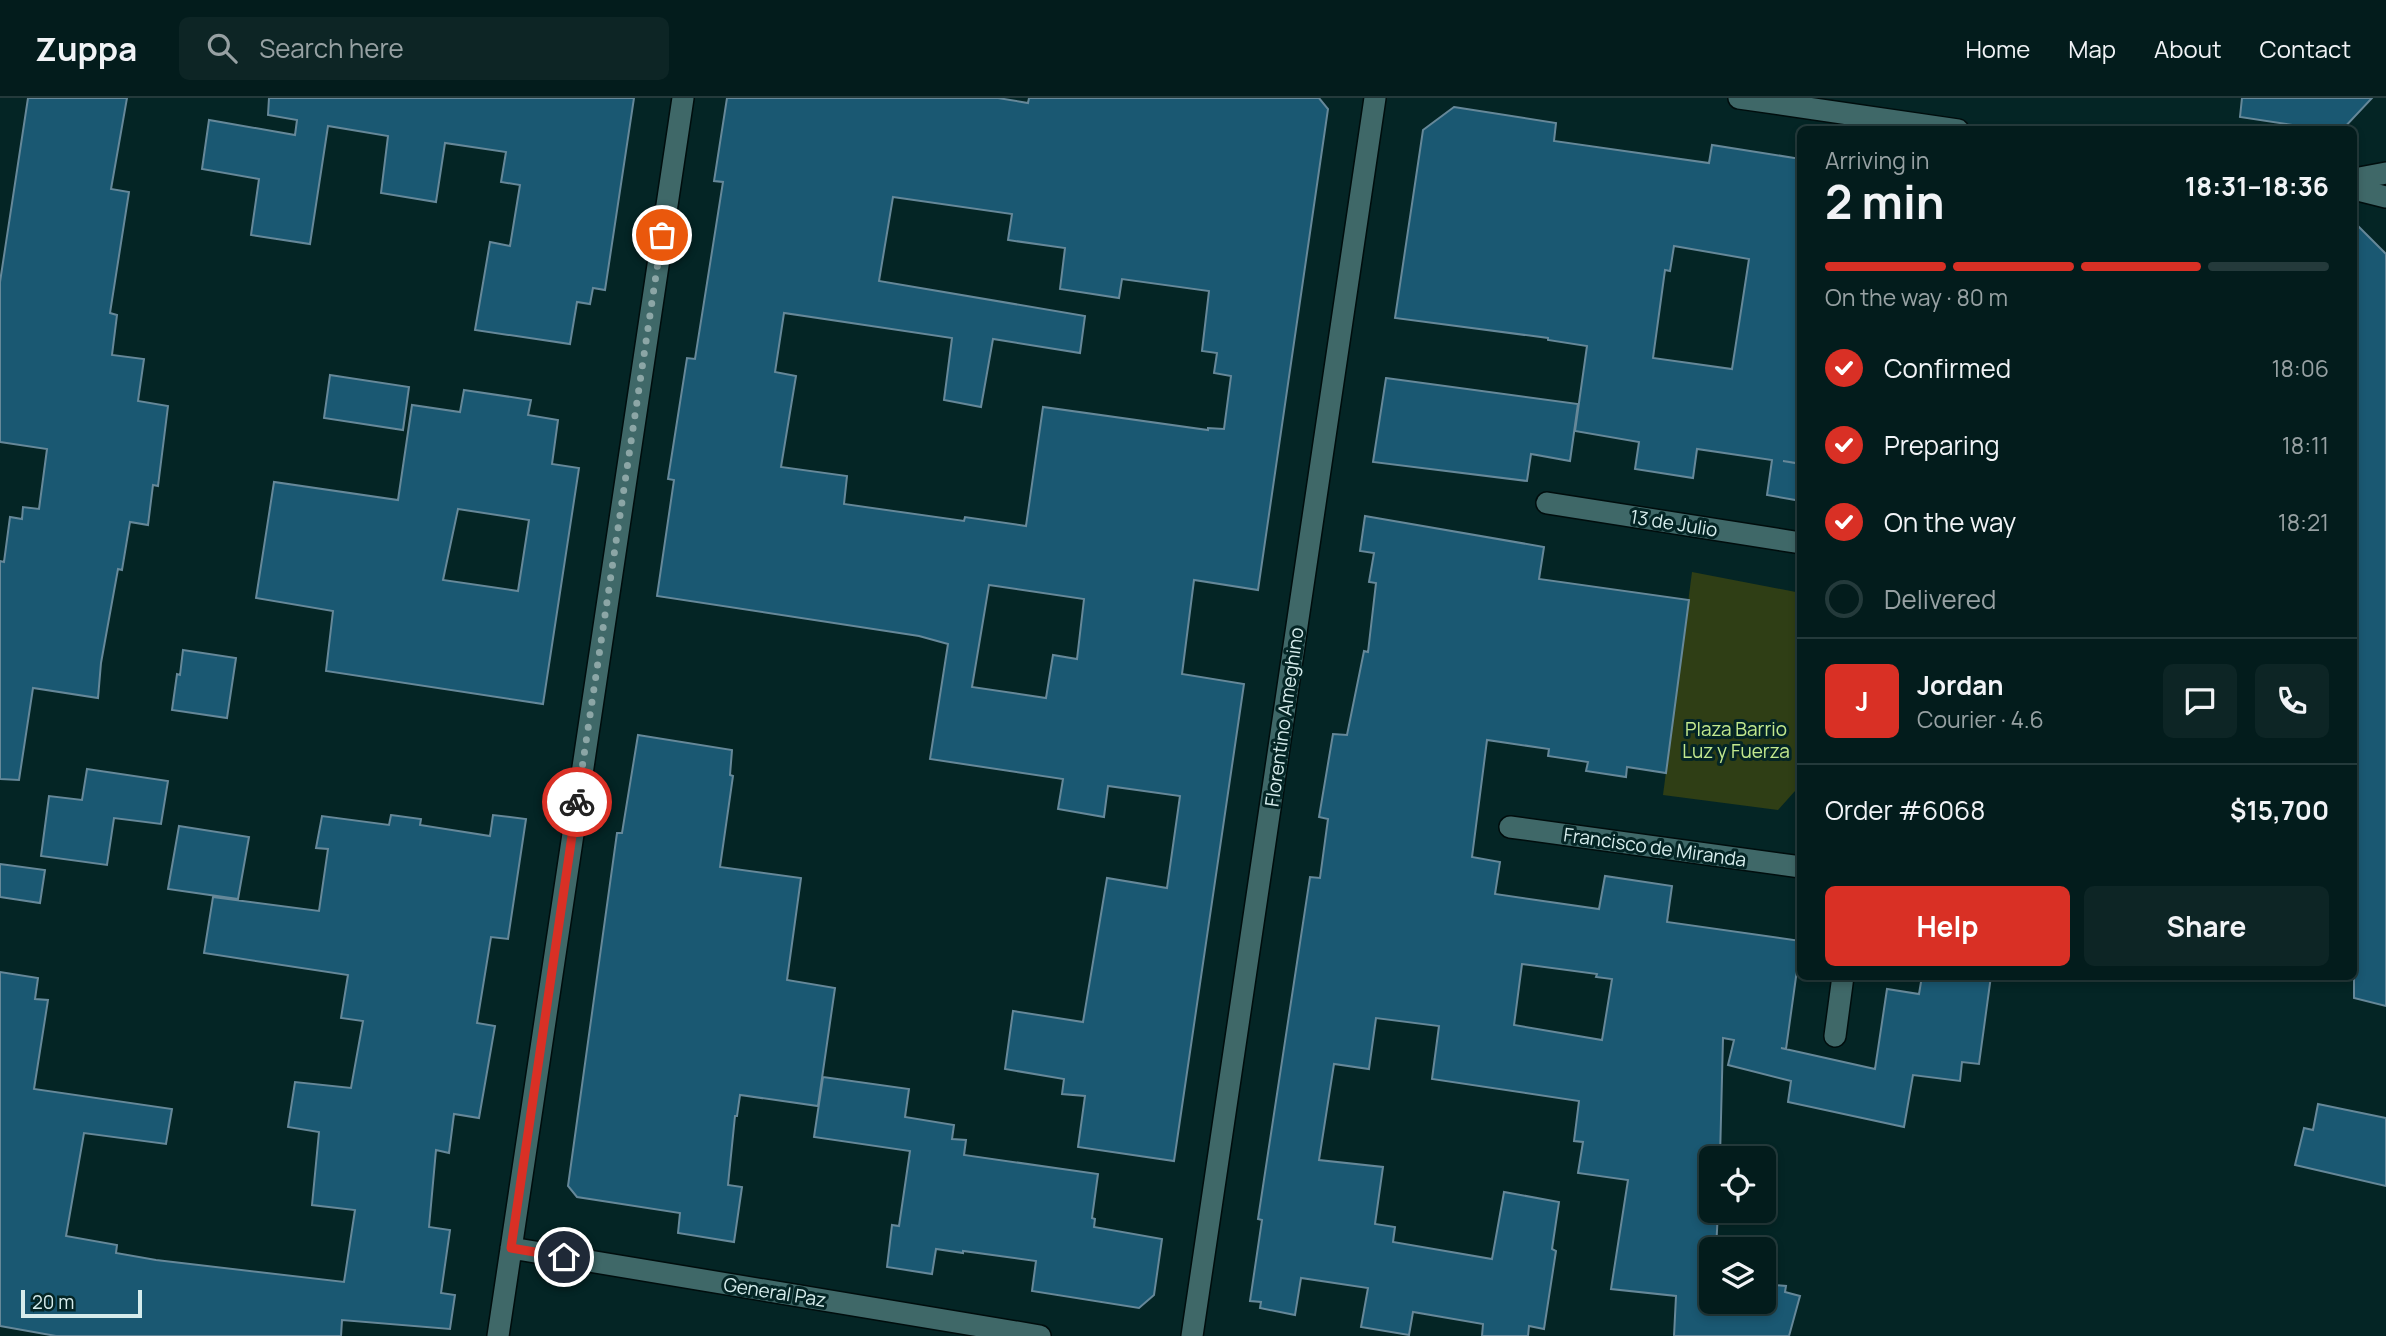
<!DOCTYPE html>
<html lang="en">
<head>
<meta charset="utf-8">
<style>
  body { margin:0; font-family:Manrope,sans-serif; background:#0d2525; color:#f1f3f6; height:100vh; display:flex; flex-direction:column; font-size:26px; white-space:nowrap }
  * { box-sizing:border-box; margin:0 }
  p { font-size:23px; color:#97a1a3 }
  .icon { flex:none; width:38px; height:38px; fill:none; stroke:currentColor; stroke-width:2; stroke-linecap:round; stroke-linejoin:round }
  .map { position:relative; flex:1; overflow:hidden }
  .side { position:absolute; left:1797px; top:28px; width:560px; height:854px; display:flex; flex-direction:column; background:#031c1c; border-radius:10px; box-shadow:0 4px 10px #0003,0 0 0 2px #243a3b }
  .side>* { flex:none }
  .buttons { position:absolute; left:1699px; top:1048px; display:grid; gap:14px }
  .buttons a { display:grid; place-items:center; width:77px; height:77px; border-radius:10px; background:#031c1c; box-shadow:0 4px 10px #0003,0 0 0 2px #243a3b; font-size:35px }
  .scale { position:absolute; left:21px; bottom:18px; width:121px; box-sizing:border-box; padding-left:7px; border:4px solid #d6ecec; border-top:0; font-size:19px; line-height:24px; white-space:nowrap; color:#d6ecec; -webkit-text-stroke:5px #042525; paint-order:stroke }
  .pin { position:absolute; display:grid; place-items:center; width:60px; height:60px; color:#fff; margin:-30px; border:4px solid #fff; border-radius:50%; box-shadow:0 2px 7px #0007 }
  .courier { position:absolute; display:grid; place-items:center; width:70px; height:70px; margin:-35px; border:5px solid #d93025; border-radius:50%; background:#fff; color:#222; box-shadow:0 2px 9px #0007 }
  .head em { font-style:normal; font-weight:700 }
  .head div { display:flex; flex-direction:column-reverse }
  .head { display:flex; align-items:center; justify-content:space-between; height:119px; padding:0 28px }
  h1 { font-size:46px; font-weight:700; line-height:52px }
  .bar { display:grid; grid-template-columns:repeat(4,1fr); gap:10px 7px; align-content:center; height:84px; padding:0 28px }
  .bar i { height:9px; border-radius:5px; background:#243a3b }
  .bar .active { background:#d93025 }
  .bar p { grid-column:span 4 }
  .line { display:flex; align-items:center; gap:18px; padding:0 28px; border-top:2px solid #243a3b }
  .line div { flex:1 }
  .round { display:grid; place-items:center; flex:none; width:74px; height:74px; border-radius:10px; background:#0d2525 }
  ol { padding:0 28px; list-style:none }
  li { display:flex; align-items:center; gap:21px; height:77px }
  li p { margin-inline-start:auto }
  li .icon { padding:7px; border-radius:50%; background:#d93025; color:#fff; stroke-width:4 }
  li:last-child { color:#97a1a3 }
  li i { width:38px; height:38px; border:4px solid #243a3b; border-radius:50% }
  .cta { display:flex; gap:14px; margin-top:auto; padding:14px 28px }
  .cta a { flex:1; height:80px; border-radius:10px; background:#d93025; color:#fff; font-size:28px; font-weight:700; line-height:80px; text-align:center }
  .cta a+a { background:#0d2525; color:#f1f3f6 }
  header { display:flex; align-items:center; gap:42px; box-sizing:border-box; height:98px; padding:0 35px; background:#031c1c; border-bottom:2px solid #243a3b }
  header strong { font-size:33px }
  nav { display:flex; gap:38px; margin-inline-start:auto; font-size:24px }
  .search { width:490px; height:63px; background:#0d2525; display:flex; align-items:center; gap:18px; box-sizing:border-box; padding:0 24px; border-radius:10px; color:#97a1a3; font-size:26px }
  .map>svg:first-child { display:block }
</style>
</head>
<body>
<header>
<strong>Zuppa</strong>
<div class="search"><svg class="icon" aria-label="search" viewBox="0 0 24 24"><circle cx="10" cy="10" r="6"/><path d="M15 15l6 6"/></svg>Search here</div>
<nav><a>Home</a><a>Map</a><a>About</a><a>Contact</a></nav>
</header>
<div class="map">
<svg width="2386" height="1238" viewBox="0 0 2386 1238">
  <rect width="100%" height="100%" fill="#042525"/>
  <path fill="#2f3e15" d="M 1692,474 L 1801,495 L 1801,649 L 1795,693 L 1778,712 L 1663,697 Z"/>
  <path fill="#1a5872" stroke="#689" stroke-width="2" fill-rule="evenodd" d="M 28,0 L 127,0 L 111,91 L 129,94 L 110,215 L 117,217 L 112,257 L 144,261 L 138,303 L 168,308 L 158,388 L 153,387 L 148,427 L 130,424 L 122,472 L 118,471 L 101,565 L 98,600 L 33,590 L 19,682 L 0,681 L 0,463 L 4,464 L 10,419 L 22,421 L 23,409 L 39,411 L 47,351 L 0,344 L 0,184 Z
    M 269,0 L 634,0 L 605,192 L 593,190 L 590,206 L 577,204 L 570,246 L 475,232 L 490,144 L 510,148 L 520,87 L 501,84 L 506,54 L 445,45 L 436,104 L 381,95 L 388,38 L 328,28 L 310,146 L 251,137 L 259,81 L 202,71 L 209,22 L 295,37 L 297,22 L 268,17 Z
    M 727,0 L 998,0 L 1028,5 L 1029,0 L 1319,0 L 1328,11 L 1258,492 L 1194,482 L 1182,576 L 1244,586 L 1174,1063 L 1078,1049 L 1085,998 L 1062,996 L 1064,981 L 1005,971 L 1013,913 L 1083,924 L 1107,780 L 1167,790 L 1180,698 L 1108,688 L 1104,719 L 1058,711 L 1063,681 L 930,661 L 948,546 L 919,538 L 657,498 L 674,382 L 668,381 L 687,260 L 695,261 L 723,84 L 714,83 ZM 893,99 L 1012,116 L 1008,142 L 1065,150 L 1060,191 L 1119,200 L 1122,181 L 1209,193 L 1202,253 L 1217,255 L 1214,275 L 1231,278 L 1224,331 L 1208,330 L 1208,332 L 1043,309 L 1026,428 L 965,419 L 964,423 L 844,406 L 847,378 L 781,369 L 796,278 L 775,274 L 784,215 L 952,240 L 944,302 L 981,309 L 993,241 L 1080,255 L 1085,218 L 879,183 ZM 989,487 L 1084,501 L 1077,561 L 1053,557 L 1046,600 L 972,589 Z
    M 2242,0 L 2372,0 L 2342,32 L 2325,32 L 2240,19 Z
    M 1454,9 L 1556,25 L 1554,43 L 1709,65 L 1712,47 L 1801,61 L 1801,331 L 1796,365 L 1783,363 L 1801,366 L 1801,403 L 1767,397 L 1772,362 L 1697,351 L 1693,380 L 1635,371 L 1639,344 L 1575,333 L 1587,248 L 1548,242 L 1548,240 L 1395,220 L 1423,32 ZM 1674,148 L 1749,161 L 1732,271 L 1653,260 L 1665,172 L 1670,173 Z
    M 2354,124 L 2386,156 L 2386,908 L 2354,900 Z
    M 330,277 L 409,289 L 403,332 L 324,320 Z
    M 1386,280 L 1578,306 L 1570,363 L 1531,356 L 1527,383 L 1373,364 Z
    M 464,292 L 531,302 L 528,317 L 558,322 L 552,366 L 579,370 L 543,606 L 326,573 L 333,513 L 256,500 L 274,384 L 398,402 L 412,307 L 460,314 ZM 458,411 L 529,422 L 518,493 L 443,482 Z
    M 1365,418 L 1544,449 L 1539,481 L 1689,502 L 1666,675 L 1627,669 L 1626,679 L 1586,673 L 1588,664 L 1548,658 L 1549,651 L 1487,642 L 1472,759 L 1500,764 L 1495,796 L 1599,811 L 1605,778 L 1672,788 L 1667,824 L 1801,843 L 1786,951 L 1781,950 L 1875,971 L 1887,891 L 1919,896 L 1922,878 L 1991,878 L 1979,966 L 1962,964 L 1960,983 L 1913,977 L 1904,1029 L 1788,1004 L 1791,983 L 1728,967 L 1734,942 L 1723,940 L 1720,1060 L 1712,1060 L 1712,1113 L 1718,1113 L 1716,1152 L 1712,1152 L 1712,1204 L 1764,1204 L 1764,1186 L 1786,1188 L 1785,1194 L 1800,1198 L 1789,1238 L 1674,1238 L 1676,1198 L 1611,1191 L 1628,1082 L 1578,1075 L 1583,1044 L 1574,1043 L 1579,1003 L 1432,981 L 1439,928 L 1376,920 L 1369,971 L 1334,966 L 1319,1062 L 1383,1069 L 1375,1126 L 1395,1129 L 1393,1144 L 1492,1161 L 1504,1094 L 1559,1104 L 1552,1151 L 1556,1153 L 1544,1231 L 1529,1228 L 1528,1238 L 1482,1238 L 1483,1226 L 1413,1214 L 1409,1237 L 1361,1229 L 1368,1190 L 1301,1180 L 1295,1217 L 1260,1210 L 1261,1204 L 1250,1203 L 1262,1122 L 1258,1121 L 1310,779 L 1320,780 L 1328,721 L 1319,719 L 1333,636 L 1347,637 L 1364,553 L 1368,554 L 1376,485 L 1369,484 L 1374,455 L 1360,453 ZM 1522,866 L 1597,876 L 1596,879 L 1612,881 L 1602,942 L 1514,927 Z
    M 183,552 L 236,560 L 227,620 L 172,612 L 177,576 L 180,577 Z
    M 638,637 L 732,652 L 730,677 L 733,678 L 720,769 L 801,780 L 787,882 L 835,890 L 818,1008 L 740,997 L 737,1018 L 735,1018 L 728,1087 L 742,1089 L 734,1144 L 678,1135 L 680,1115 L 577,1099 L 568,1088 L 617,735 L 622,735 Z
    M 87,671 L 168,683 L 161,726 L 114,720 L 107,767 L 41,758 L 49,698 L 82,702 Z
    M 391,717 L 421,721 L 420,727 L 490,738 L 493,717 L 526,721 L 508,841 L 491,839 L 477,925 L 495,928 L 479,1020 L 454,1016 L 449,1055 L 436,1052 L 429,1129 L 450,1132 L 441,1195 L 455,1197 L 450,1231 L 342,1222 L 341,1238 L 56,1238 L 0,1228 L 0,874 L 38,880 L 35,901 L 48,902 L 34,991 L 172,1011 L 166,1046 L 84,1035 L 66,1138 L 117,1147 L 116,1155 L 156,1162 L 344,1184 L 355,1112 L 312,1107 L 319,1034 L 288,1029 L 295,984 L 351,990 L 363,923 L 341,920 L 348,877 L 204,855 L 213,799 L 319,813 L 328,751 L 316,750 L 322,718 L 389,727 Z
    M 179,728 L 249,739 L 238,801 L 168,791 Z
    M 0,766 L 45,772 L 40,805 L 0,799 Z
    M 823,979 L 909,991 L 905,1019 L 954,1027 L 952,1041 L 966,1042 L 964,1057 L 1098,1076 L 1092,1120 L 1095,1121 L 1094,1129 L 1162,1141 L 1154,1197 L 1139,1210 L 1032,1193 L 1036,1163 L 963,1153 L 963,1155 L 936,1151 L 932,1176 L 887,1169 L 892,1127 L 899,1128 L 910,1053 L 814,1039 Z
    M 2318,1006 L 2386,1020 L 2386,1088 L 2295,1067 L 2304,1030 L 2313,1032 Z"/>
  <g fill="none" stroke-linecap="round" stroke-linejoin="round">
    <g stroke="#000d0d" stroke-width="24">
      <path id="street" d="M 1547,405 L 1801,445
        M 1510,729 L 1801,769
        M 1835,938 L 1843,878
        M 511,1150 L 1040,1238
        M 498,1238 L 683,0
        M 1192,1238 L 1375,0"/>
    </g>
    <g stroke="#000d0d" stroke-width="24">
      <path id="secondary" d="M 1739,0 L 1958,32
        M 2354,81 L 2386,75
        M 2354,91 L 2386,99"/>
    </g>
    <use href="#street" stroke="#3f6868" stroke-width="21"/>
    <use href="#secondary" stroke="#3f6868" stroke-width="21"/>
  </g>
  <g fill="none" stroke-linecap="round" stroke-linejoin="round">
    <path stroke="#8ca6a6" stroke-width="7" stroke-dasharray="0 12.6" d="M 577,704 L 662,137"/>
    <path stroke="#d93025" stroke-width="9" d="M 564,1159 L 511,1150 L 577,704"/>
  </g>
  <g text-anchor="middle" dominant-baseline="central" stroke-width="6" stroke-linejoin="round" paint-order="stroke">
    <g font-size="19" fill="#d6ecec" stroke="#042525">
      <text transform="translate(1674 425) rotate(9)">13 de Julio</text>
      <text transform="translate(1284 619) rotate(-82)">Florentino Ameghino</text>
      <text transform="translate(1655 749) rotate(8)">Francisco de Miranda</text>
      <text transform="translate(775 1194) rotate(9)">General Paz</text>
    </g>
    <g font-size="19" fill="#c3e98e" stroke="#042525">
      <text x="1736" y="631">Plaza Barrio<tspan x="1736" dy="22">Luz y Fuerza</tspan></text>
    </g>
  </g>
</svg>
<div class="buttons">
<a><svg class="icon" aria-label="locate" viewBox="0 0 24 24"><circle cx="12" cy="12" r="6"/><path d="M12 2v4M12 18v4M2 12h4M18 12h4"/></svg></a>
<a><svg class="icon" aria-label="layers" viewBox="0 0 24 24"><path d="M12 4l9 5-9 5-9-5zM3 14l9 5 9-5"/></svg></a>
</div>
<div class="scale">20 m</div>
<div class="pin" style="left:662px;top:137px;background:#ea580c"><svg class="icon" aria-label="bag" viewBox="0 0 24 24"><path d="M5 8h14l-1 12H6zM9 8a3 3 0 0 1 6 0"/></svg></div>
<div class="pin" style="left:564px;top:1159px;background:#1f2937"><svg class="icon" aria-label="home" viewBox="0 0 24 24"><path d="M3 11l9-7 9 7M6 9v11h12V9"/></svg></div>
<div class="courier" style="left:577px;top:704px"><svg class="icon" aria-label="bike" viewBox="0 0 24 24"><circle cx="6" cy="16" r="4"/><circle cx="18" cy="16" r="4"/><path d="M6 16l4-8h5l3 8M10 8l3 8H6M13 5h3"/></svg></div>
<section class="side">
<div class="head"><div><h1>2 min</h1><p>Arriving in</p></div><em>18:31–18:36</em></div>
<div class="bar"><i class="active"></i><i class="active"></i><i class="active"></i><i></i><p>On the way · 80 m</p></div>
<ol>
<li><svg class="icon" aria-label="check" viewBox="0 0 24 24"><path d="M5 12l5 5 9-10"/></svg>Confirmed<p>18:06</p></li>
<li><svg class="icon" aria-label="check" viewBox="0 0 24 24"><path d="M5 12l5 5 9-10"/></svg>Preparing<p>18:11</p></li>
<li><svg class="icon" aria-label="check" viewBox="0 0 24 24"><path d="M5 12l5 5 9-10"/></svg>On the way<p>18:21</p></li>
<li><i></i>Delivered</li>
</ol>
<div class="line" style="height:126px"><b class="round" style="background:#d93025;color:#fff">J</b><div><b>Jordan</b><p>Courier · 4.6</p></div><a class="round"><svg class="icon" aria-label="chat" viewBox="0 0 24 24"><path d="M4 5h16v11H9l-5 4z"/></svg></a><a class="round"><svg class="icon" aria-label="phone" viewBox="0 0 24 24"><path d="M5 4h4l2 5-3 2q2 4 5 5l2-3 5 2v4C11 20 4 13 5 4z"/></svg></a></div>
<div class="line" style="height:91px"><div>Order #6068</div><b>$15,700</b></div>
<div class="cta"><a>Help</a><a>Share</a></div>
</section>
</div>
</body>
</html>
